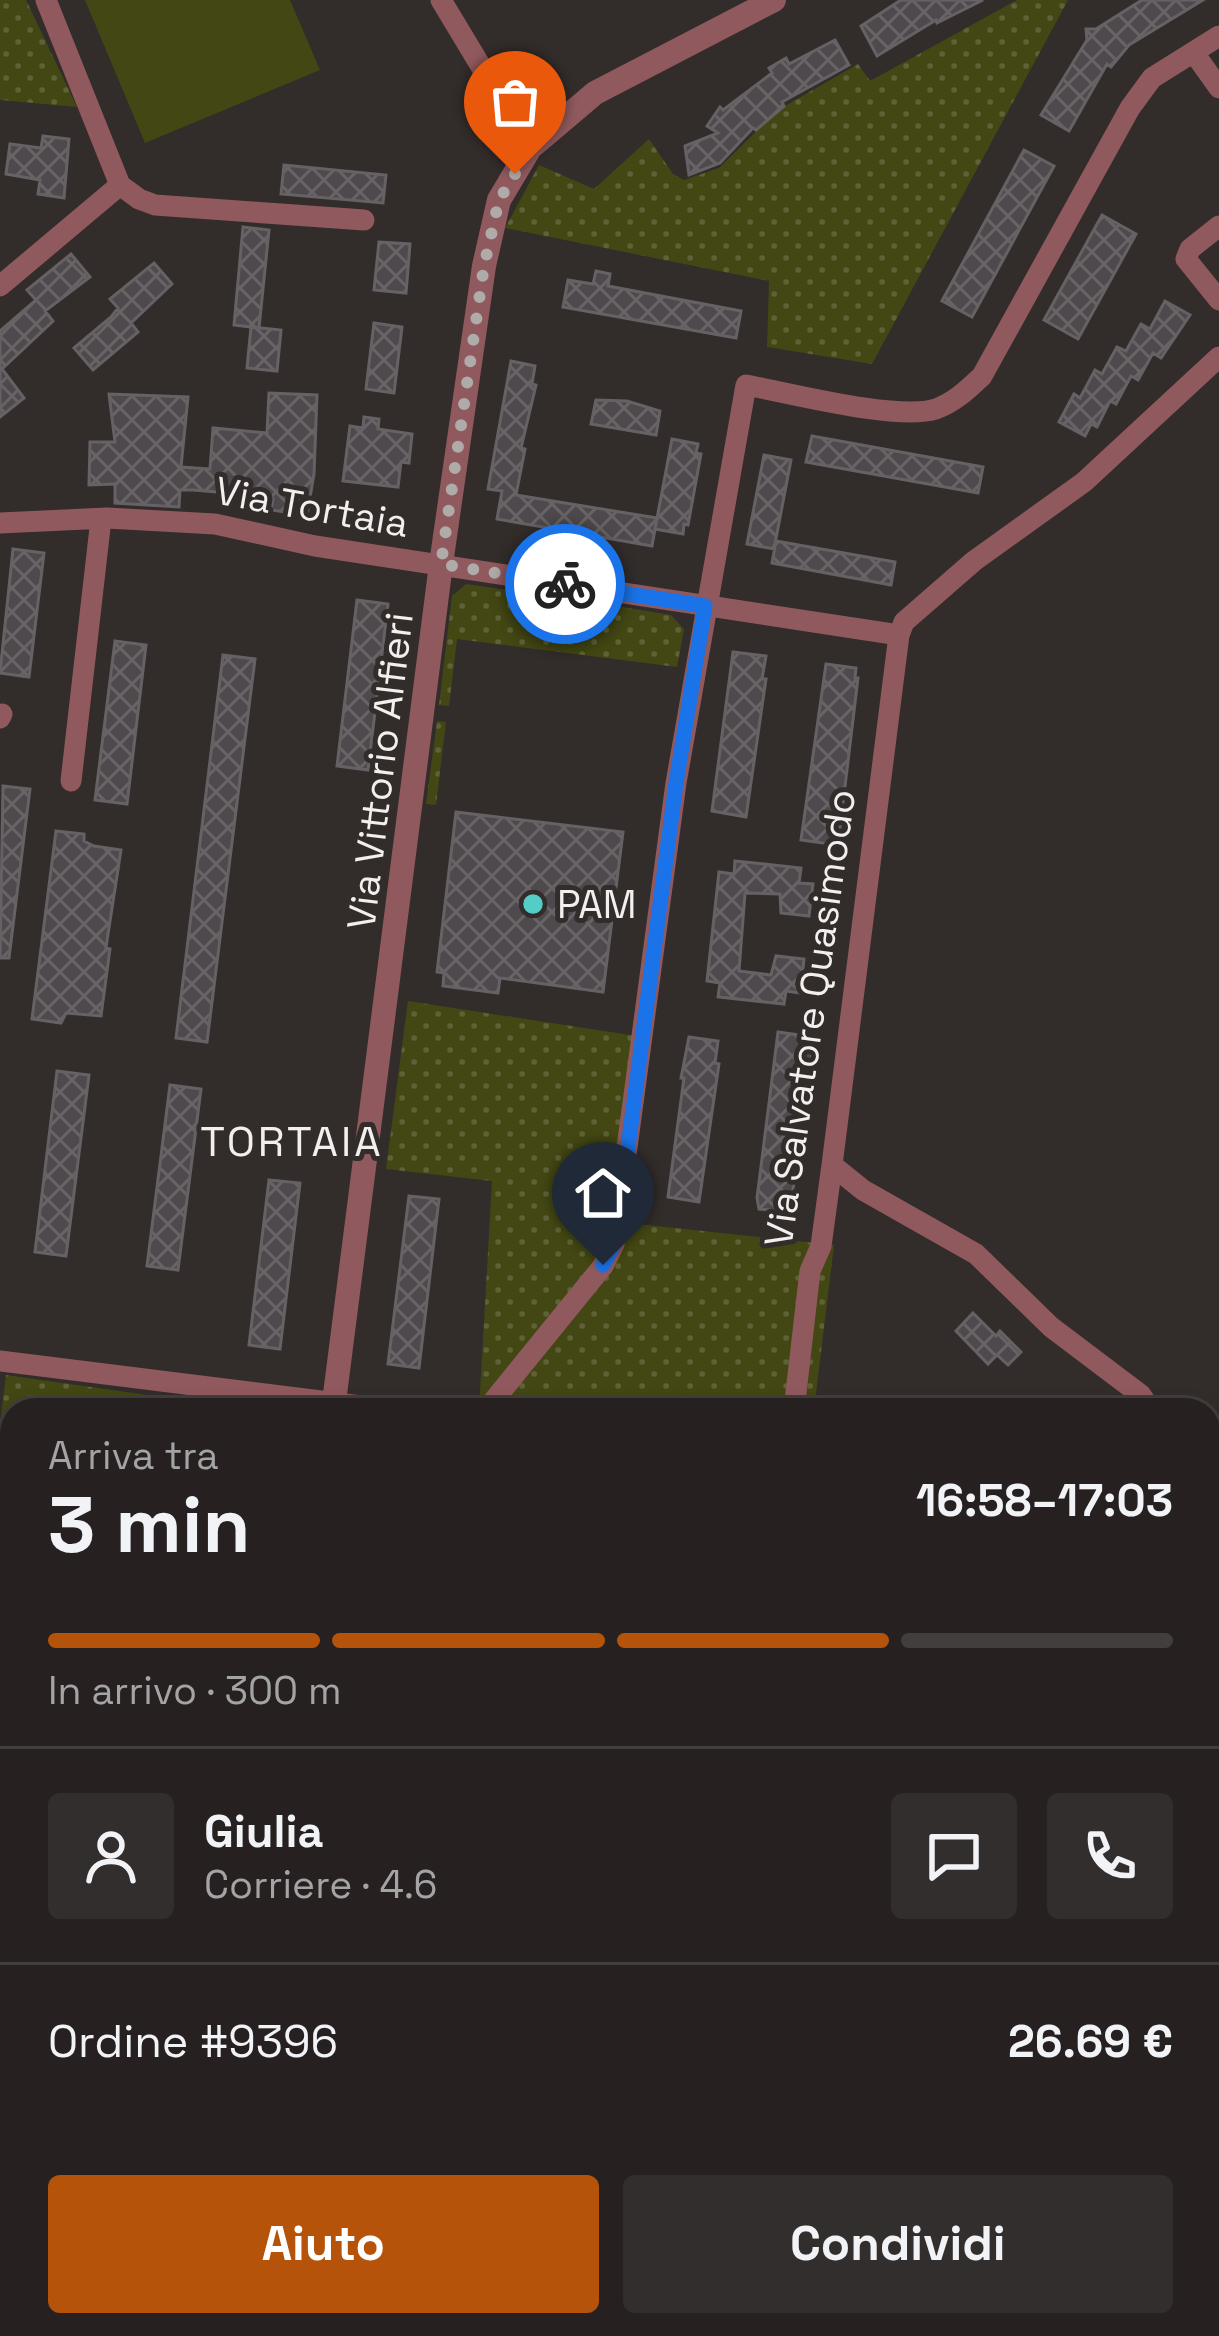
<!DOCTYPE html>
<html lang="it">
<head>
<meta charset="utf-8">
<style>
  body { margin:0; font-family:"Space Grotesk",sans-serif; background:#322e2d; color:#f1f3f6; height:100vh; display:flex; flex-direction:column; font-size:45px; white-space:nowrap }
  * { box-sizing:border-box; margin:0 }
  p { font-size:39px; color:#a4a3a5 }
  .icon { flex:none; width:66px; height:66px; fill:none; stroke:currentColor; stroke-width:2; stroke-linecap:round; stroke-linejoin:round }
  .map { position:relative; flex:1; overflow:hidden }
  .details { position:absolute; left:0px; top:1398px; width:1221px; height:939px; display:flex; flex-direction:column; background:#262120; border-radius:36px 36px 0 0; box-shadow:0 6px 18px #0003,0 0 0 3px #423e3e }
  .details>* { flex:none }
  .pin { position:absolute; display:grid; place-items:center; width:102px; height:102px; color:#fff; margin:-123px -51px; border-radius:50% 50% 50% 0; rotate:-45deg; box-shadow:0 0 12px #0007 }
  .pin .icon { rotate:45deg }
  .courier { position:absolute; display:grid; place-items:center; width:120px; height:120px; margin:-60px; border:9px solid #1a73e8; border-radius:50%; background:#fff; color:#222; box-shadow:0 3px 15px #0007 }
  .headline em { font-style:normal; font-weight:700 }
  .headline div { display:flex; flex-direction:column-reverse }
  .headline { display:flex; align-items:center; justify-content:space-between; height:204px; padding:0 48px }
  h1 { font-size:78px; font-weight:700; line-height:90px }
  .bar { display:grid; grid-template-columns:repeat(4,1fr); gap:18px 12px; align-content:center; height:144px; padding:0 48px }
  .bar i { height:15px; border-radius:9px; background:#423e3e }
  .bar .current { background:#b45309 }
  .bar p { grid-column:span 4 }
  .line { display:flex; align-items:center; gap:30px; padding:0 48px; border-top:3px solid #423e3e }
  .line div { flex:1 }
  .round { display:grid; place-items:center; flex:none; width:126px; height:126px; border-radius:12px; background:#322e2d }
  .action { display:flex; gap:24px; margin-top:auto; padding:24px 48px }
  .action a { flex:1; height:138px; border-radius:12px; background:#b45309; color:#fff; font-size:48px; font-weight:700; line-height:138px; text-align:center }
  .action a+a { background:#322e2d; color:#f1f3f6 }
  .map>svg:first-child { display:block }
</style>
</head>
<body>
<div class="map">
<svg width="1219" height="2336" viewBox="0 0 1219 2336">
  <defs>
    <pattern id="grass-dots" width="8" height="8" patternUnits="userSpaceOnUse" patternTransform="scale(3)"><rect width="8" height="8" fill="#434713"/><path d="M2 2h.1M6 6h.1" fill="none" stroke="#5f6236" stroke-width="1.8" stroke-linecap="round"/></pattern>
    <pattern id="building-cross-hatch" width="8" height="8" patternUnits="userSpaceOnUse" patternTransform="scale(3)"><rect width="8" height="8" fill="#4e494c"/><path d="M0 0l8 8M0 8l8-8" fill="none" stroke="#686466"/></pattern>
  </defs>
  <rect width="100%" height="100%" fill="#322c2a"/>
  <path fill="url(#grass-dots)" d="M 0,0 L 26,0 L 77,107 L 0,100 Z
    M 1017,0 L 1068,0 L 872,364 L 767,347 L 769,281 L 505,228 L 539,165 L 594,189 L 649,139 L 673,174 L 684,180 L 719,168 L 778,110 L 858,64 L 870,81 Z
    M 466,584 L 570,599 L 595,607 L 604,604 L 671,615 L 684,629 L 677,667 L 457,639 L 449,706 L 439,705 L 452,596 Z
    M 437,721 L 446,722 L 436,805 L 426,804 Z
    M 408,1001 L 643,1037 L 618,1222 L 834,1245 L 814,1410 L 704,1410 L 685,1394 L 672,1410 L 479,1410 L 492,1181 L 386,1169 Z
    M 6,1375 L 168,1398 L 167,1410 L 12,1410 L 12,1548 L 0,1546 L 0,1423 Z
    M 0,1754 L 12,1755 L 12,1951 L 0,1950 Z
    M 0,1979 L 12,1979 L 12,2325 L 422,2325 L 443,2336 L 0,2336 Z
    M 1219,2043 L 1219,2185 L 1209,2176 L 1209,2058 Z"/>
  <path fill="#434713" d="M 85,0 L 290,0 L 320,70 L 145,143 Z"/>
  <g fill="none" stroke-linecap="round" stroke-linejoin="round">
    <path stroke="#264b82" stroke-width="6" d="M 0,1858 L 12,1862
      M 316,2325 L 321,2336"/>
  </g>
  <path fill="url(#building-cross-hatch)" stroke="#666165" stroke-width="3" d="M 901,0 L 983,0 L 937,23 L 936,20 L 877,56 L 861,26 Z
    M 1142,0 L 1203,0 L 1129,45 L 1111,67 L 1107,64 L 1069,131 L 1041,115 L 1087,40 L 1086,29 L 1096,29 Z
    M 835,40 L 849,65 L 782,102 L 784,106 L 756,130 L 753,128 L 720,163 L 689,175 L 685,146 L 718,133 L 707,126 L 720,107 L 723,110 L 772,73 L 769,68 L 786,58 L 789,64 Z
    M 43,136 L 69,139 L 64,198 L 38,194 L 40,180 L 6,174 L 10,144 L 41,148 Z
    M 1024,150 L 1054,166 L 972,317 L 942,301 Z
    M 284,165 L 386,175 L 383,203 L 281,194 Z
    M 1102,215 L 1136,234 L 1078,339 L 1044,320 Z
    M 243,227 L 269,230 L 259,328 L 234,325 Z
    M 379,242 L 410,244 L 406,293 L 374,290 Z
    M 71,254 L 90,277 L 45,311 L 53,321 L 2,369 L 24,398 L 0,417 L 0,331 L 36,300 L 27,290 Z
    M 154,263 L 172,284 L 131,323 L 138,332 L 93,370 L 74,348 L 111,317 L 118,308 L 110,299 Z
    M 596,271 L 610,274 L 608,286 L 741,311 L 736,338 L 563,307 L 568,280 L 593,284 Z
    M 1165,301 L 1190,315 L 1161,358 L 1153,353 L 1138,380 L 1131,376 L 1116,404 L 1110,401 L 1097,427 L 1091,424 L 1085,436 L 1059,422 L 1074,394 L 1080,398 L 1095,370 L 1102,374 L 1117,347 L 1126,351 L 1141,324 L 1150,329 Z
    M 374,323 L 402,327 L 394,393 L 366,389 Z
    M 251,327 L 281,330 L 277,371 L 247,368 Z
    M 511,361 L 535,366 L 532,384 L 536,385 L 521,448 L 525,449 L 516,495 L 657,518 L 652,546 L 497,519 L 502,491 L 488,489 Z
    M 269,393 L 317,395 L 314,474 L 307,515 L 271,510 L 273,499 L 265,496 L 193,490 L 180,490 L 179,507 L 115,503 L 115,484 L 89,485 L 90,442 L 115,442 L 109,394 L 188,397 L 181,467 L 210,469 L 213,428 L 267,433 Z
    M 596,400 L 627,401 L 660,411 L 656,435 L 591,424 Z
    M 364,417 L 379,419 L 378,429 L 412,434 L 409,463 L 401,462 L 398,487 L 343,481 L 350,426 L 363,428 Z
    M 812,436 L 983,467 L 978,493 L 806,462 Z
    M 672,439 L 698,444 L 696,453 L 701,454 L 688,525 L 684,524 L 683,534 L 655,529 Z
    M 764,455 L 791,460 L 774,549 L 747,544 Z
    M 776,541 L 895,562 L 891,585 L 772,563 Z
    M 13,549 L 44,553 L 29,677 L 0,673 Z
    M 357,600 L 388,604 L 368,770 L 337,766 Z
    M 115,641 L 146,645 L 127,804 L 95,800 Z
    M 733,652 L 766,656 L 762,679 L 766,679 L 746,817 L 712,811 Z
    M 223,655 L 255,659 L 207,1042 L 176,1038 Z
    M 826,664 L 856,668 L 855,678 L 858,678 L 838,845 L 801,840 Z
    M 3,786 L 30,789 L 9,958 L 0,958 Z
    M 456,812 L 623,832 L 603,992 L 500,978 L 498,993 L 443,986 L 444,973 L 437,972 Z
    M 56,831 L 84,834 L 84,841 L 94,846 L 121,850 L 108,934 L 106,948 L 110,949 L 101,1016 L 66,1013 L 61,1023 L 32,1019 Z
    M 735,861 L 801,868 L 799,883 L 813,884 L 809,916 L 781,913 L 780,894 L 745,893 L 739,971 L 771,975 L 776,956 L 804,959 L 800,993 L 786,991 L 784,1004 L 718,997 L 720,983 L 707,981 L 719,872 L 734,874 Z
    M 778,1032 L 814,1037 L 790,1212 L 759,1209 L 757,1198 Z
    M 689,1037 L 718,1041 L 715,1063 L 719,1064 L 699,1202 L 668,1197 L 684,1078 L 681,1078 Z
    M 57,1071 L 89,1075 L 66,1256 L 35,1252 Z
    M 170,1085 L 201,1089 L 178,1270 L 147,1266 Z
    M 269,1180 L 300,1183 L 280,1349 L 249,1345 Z
    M 409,1196 L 439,1199 L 419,1368 L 388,1364 Z
    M 973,1313 L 996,1336 L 1000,1331 L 1021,1352 L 1008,1365 L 997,1355 L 988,1364 L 956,1331 Z"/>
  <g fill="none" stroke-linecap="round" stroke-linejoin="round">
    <path stroke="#90595d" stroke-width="21" d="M 441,0 L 530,148
      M 1194,53 L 1219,88
      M 120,185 L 139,199 L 155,205 L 364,220
      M 1219,226 L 1190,249 L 1186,259 L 1219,300
      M 0,286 L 120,185 L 46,0
      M 0,523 L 107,518 L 215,524 L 315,546 L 899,635
      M 0,718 L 2,714
      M 71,781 L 101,519
      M 832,1165 L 863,1190 L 976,1254 L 1051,1327 L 1141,1395 L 1151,1410
      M 0,1361 L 393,1410
      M 486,1410 L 603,1266 L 614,1244 L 676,783 L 746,385 C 790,393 897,421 936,409 C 955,402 967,390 982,376 L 1130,108 L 1152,78 L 1219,36
      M 794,1410 L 810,1271 L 821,1246 L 832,1165 L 899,635 L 904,622 L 974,561 L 1084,482 L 1219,357
      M 1209,1525 L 1219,1524
      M 229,2325 L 233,2336
      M 487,2325 L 508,2336
      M 946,2325 L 967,2336
      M 1164,2325 L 1172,2336
      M 752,2336 L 754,2325"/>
    <path stroke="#90595d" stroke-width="24" d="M 333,1410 L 441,564 L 484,266 L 499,200 L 530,148 L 595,93 L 774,0
      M 0,1963 L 12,1964
      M 1209,2176 L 1219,2185"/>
  </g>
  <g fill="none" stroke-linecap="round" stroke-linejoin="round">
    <path stroke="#afaba9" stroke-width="12" stroke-dasharray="0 21.6" d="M 515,174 L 499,200 L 484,266 L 441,564 L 565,584"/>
    <path stroke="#1a73e8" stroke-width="15" d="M 565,584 L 705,606 L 676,783 L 618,1223 L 614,1244 L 603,1265"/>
  </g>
  <circle fill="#54cdc6" stroke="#322c2a" stroke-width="4.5" cx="533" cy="904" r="12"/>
  <g text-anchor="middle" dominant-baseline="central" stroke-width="10" stroke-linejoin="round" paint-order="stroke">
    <g font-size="39" fill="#f3efee" stroke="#322c2a">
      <text transform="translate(312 507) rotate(10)">Via Tortaia</text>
      <text transform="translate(380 771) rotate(-83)">Via Vittorio Alfieri</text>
      <text transform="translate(810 1018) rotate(-82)">Via Salvatore Quasimodo</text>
    </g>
    <g font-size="39" fill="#f3efee" stroke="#322c2a" text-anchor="start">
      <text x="557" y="904">PAM</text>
    </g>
    <g font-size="42" letter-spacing="3" fill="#f3efee" stroke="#322c2a">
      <text x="292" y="1141">TORTAIA</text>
    </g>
  </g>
</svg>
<div class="pin" style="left:515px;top:174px;background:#ea580c"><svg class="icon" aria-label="bag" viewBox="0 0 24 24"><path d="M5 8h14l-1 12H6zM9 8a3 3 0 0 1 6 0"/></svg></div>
<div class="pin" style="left:603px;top:1265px;background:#1f2937"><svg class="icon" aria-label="home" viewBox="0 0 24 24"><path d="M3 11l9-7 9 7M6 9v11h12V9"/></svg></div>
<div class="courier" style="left:565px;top:584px"><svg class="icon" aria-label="bike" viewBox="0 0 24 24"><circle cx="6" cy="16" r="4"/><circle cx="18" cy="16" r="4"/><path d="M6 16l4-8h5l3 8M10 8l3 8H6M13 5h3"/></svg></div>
<section class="details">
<div class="headline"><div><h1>3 min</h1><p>Arriva tra</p></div><em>16:58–17:03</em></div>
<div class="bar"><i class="current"></i><i class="current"></i><i class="current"></i><i></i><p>In arrivo · 300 m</p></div>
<div class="line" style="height:216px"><a class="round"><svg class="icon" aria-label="person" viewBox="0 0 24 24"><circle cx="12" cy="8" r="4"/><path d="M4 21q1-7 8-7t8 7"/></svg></a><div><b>Giulia</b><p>Corriere · 4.6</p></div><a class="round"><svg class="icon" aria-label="chat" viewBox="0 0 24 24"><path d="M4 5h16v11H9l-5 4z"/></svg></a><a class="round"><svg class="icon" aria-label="phone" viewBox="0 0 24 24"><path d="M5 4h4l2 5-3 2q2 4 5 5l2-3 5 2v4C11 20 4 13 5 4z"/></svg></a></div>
<div class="line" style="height:156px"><div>Ordine #9396</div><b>26.69 €</b></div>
<div class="action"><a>Aiuto</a><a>Condividi</a></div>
</section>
</div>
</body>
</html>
